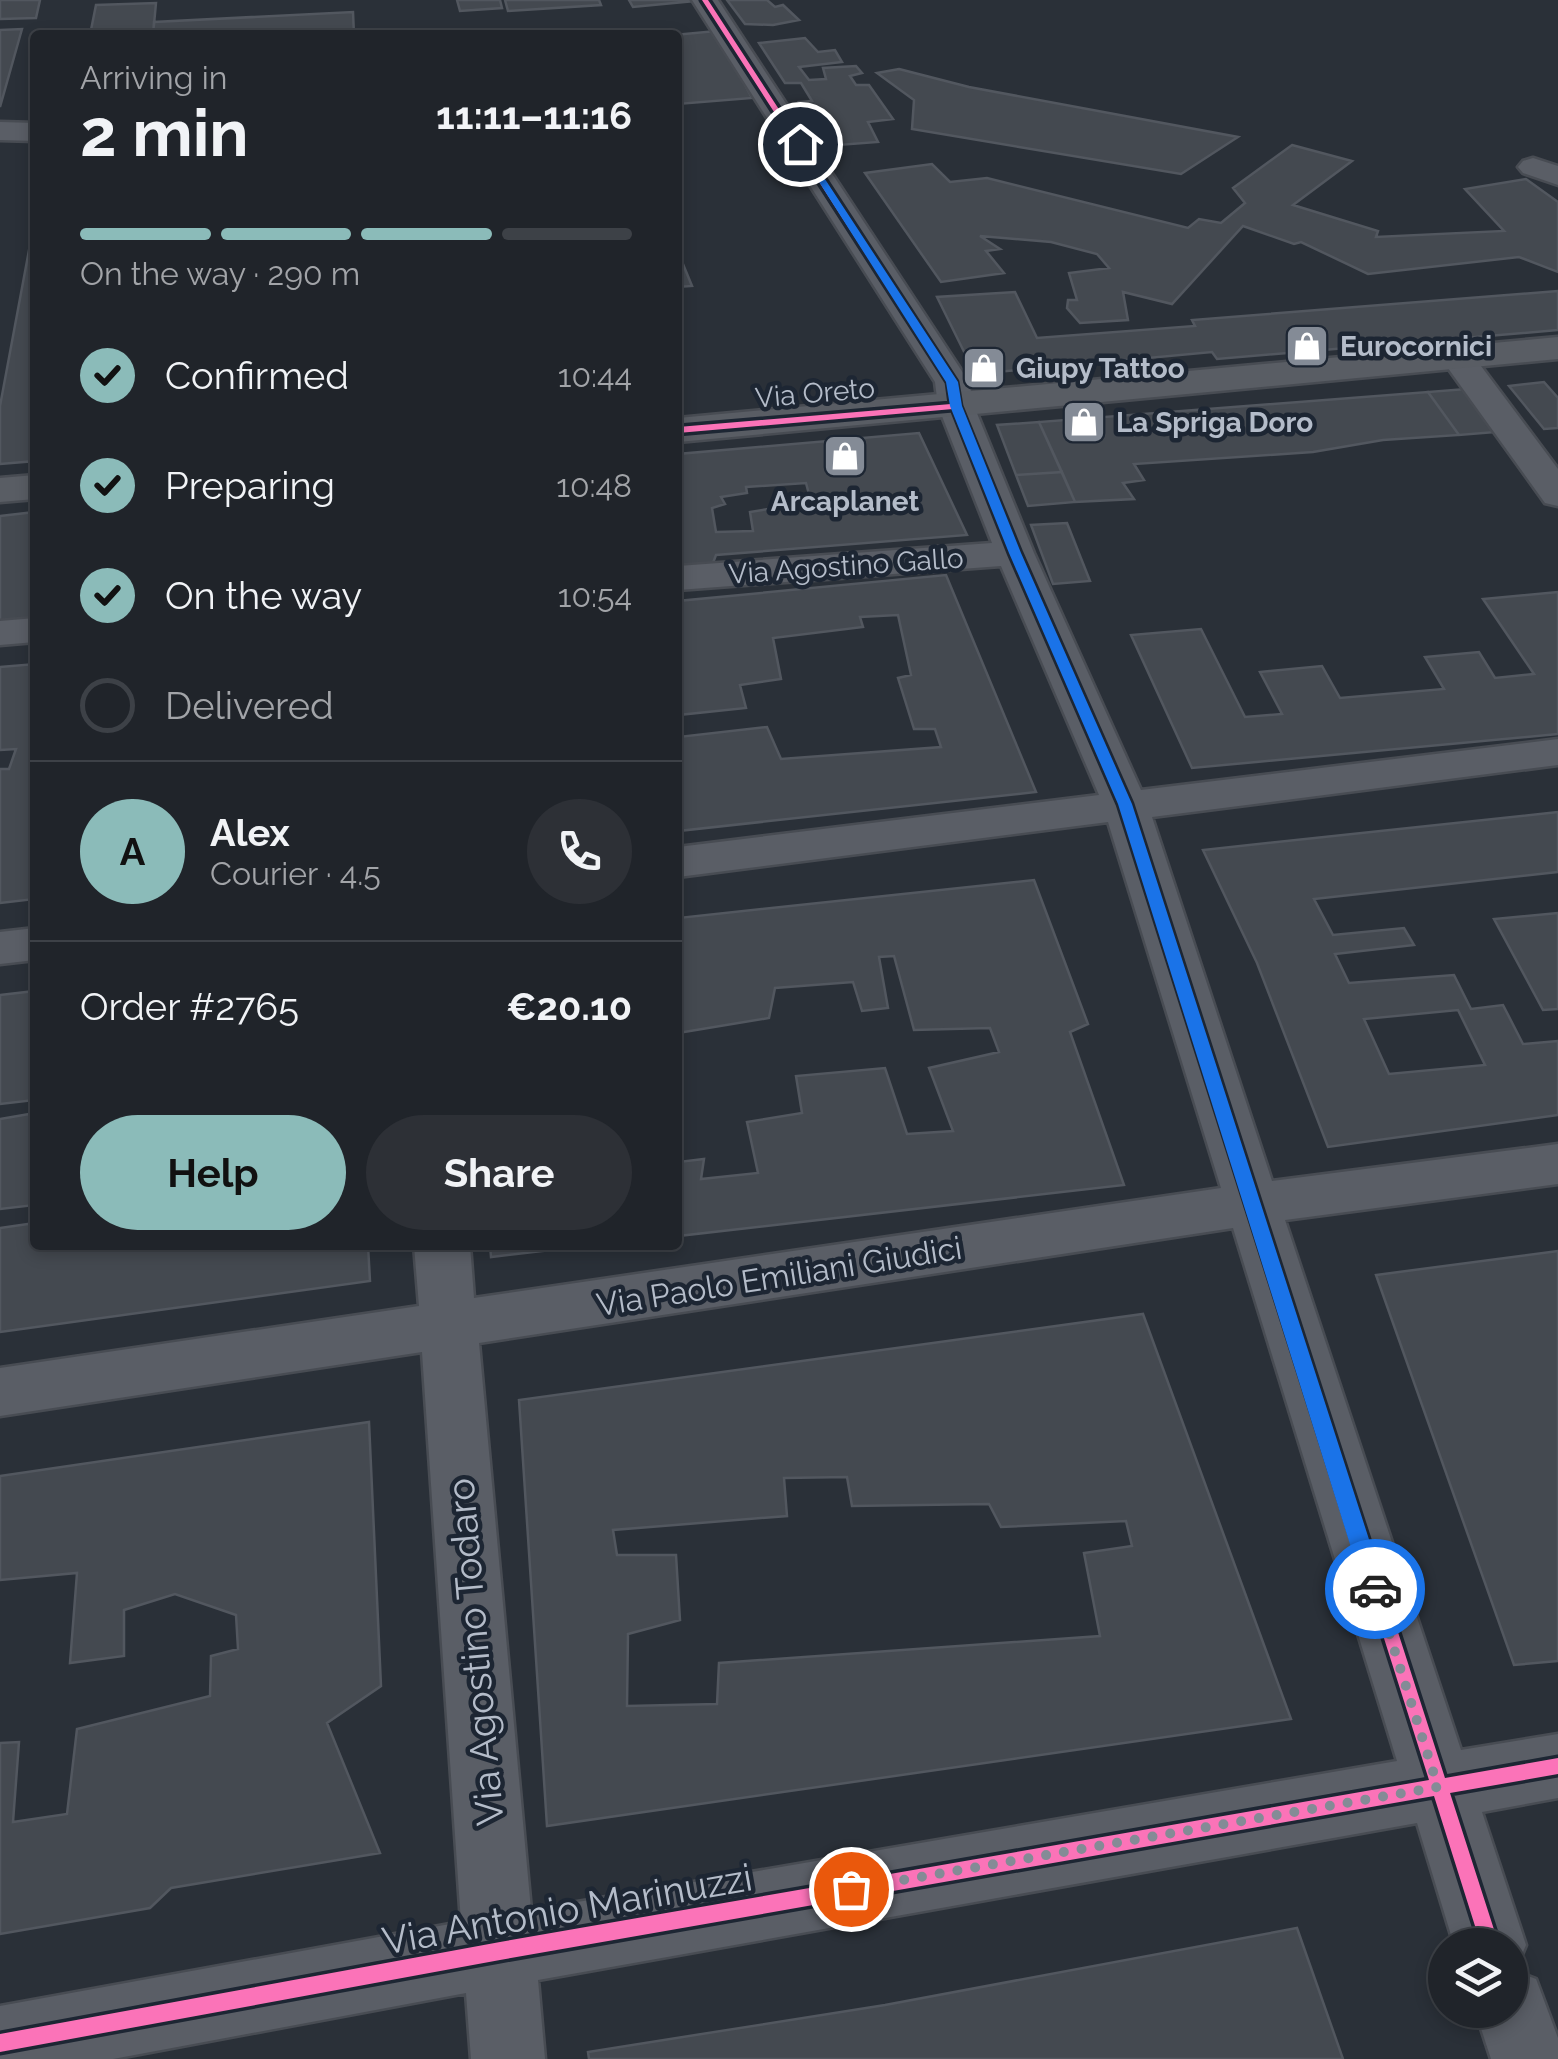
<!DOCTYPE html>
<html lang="en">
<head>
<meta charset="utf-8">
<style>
  body { margin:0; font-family:Raleway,sans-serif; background:#2d3036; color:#f1f3f6; height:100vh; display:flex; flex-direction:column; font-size:38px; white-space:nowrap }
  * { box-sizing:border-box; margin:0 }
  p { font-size:32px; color:#a2a4a8 }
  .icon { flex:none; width:55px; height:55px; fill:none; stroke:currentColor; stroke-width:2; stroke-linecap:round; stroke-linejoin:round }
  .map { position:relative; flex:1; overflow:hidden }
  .panel { position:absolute; left:30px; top:30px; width:652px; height:1220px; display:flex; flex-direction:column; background:#20242a; border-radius:10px; box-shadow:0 5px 15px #0003,0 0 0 2px #3d4147 }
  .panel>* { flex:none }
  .tools { position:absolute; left:1428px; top:1928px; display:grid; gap:20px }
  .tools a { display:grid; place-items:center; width:100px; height:100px; border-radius:50%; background:#20242a; box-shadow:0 5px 15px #0003,0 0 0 2px #3d4147; font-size:50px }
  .pin { position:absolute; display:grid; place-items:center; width:85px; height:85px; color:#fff; margin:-42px; border:5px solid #fff; border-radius:50%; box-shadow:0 2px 10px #0007 }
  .courier { position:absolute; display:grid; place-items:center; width:100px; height:100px; margin:-50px; border:8px solid #1a73e8; border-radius:50%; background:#fff; color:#222; box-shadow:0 2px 12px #0007 }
  .overview em { font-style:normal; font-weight:700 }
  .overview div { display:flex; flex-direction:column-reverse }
  .overview { display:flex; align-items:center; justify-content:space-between; height:170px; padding:0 50px }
  h1 { font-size:65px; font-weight:700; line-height:75px }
  .bar { display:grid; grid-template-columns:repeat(4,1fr); gap:15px 10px; align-content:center; height:120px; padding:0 50px }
  .bar i { height:12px; border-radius:8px; background:#3d4147 }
  .bar .on { background:#8bbbb9 }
  .bar p { grid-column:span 4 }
  .line { display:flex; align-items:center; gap:25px; padding:0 50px; border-top:2px solid #3d4147 }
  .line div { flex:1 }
  .round { display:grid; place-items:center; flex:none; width:105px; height:105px; border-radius:52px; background:#2d3036 }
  ol { padding:0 50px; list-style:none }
  li { display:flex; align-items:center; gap:30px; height:110px }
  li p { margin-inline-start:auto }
  li .icon { padding:10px; border-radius:50%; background:#8bbbb9; color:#111; stroke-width:4 }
  li:last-child { color:#a2a4a8 }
  li i { width:55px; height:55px; border:5px solid #3d4147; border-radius:50% }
  .action { display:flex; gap:20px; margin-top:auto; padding:20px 50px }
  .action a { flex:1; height:115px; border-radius:60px; background:#8bbbb9; color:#111; font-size:40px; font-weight:700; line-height:115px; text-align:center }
  .action a+a { background:#2d3036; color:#f1f3f6 }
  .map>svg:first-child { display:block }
</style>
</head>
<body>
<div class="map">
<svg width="1558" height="2059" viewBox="0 0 1558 2059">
  <rect width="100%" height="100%" fill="#2a3038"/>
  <path fill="#444950" stroke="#52575f" stroke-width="2.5" fill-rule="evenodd" d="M 0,0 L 40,0 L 36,18 L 0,19 Z
    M 457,0 L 500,0 L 502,8 L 460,11 Z
    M 505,0 L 599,0 L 601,5 L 508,11 Z
    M 629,0 L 694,0 L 694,1 L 633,7 Z
    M 727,0 L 767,0 L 775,7 L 783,5 L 799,20 L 773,25 L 745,24 Z
    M 156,3 L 153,35 L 90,35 L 96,5 Z
    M 353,12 L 354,35 L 153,35 L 154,22 Z
    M 22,29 L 0,107 L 0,30 Z
    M 716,31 L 752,98 L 678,104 L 678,35 L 674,35 Z
    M 805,38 L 818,52 L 835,50 L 842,62 L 799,67 L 809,80 L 826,79 L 823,68 L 856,66 L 862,73 L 850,76 L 856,85 L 869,85 L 893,119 L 868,122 L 878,142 L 825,146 L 799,102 L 812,101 L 801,83 L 785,83 L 759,43 Z
    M 899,69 L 969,87 L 1238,137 L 1181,174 L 912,129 L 914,100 L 877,73 Z
    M 1292,145 L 1352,161 L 1293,205 L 1378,231 L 1376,237 L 1504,231 L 1465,189 L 1526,179 L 1558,202 L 1558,272 L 1519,257 L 1368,274 L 1301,242 L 1294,244 L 1243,226 L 1172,304 L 1123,292 L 1128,320 L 1080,323 L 1067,308 L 1068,300 L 1077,300 L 1069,273 L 1109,268 L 1097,254 L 1051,242 L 980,236 L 1000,249 L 986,251 L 1004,273 L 941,282 L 865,173 L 932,164 L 950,182 L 987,178 L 1188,228 L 1199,219 L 1221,223 L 1245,203 L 1233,188 Z
    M 35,218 L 35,461 L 0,464 L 0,406 Z
    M 678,252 L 692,286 L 678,287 Z
    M 1558,291 L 1558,330 L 1217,359 L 1212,352 L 975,374 L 937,297 L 1015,292 L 1037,338 L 1195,326 L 1192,320 Z
    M 1544,382 L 1558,398 L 1558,428 L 1544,429 L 1509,386 Z
    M 1466,389 L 1496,432 L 1459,435 L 1428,392 Z
    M 1428,392 L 1459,435 L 1383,440 L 1313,452 L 1134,464 L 1144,480 L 1123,483 L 1134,499 L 1075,502 L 1039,422 Z
    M 1039,422 L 1062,472 L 1016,475 L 997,425 Z
    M 919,433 L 967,535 L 716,555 L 713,563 L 678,565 L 678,454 ZM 806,483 L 811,502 L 750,512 L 753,531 L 716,532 L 712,508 L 725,504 L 721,497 L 747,493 L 746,487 Z
    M 1062,472 L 1075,502 L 1028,506 L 1016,475 Z
    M 35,512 L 35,619 L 0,622 L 0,516 Z
    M 1067,523 L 1090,581 L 1053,584 L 1031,525 Z
    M 946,575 L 1036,792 L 678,831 L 678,737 L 767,727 L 781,759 L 941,747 L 935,729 L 914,729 L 898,678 L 911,675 L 898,615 L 860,617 L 863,627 L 773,638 L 781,679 L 740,685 L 746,708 L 678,715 L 678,601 Z
    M 1558,592 L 1558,734 L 1192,768 L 1131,635 L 1201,629 L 1245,717 L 1282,714 L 1260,672 L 1322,666 L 1340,698 L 1444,689 L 1425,657 L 1479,652 L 1495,678 L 1534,674 L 1483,599 Z
    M 35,664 L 35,899 L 0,903 L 0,769 L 9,769 L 16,749 L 0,750 L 0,667 Z
    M 1558,812 L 1558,872 L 1314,899 L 1333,935 L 1404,928 L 1414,945 L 1335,954 L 1349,983 L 1454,975 L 1471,1009 L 1503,1005 L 1523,1044 L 1558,1041 L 1558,1115 L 1328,1147 L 1257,963 L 1203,850 ZM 1458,1010 L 1485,1065 L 1389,1074 L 1364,1019 Z
    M 1034,880 L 1088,1024 L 1070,1032 L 1124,1185 L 678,1236 L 678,1162 L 704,1159 L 701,1179 L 758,1173 L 747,1122 L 802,1113 L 796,1076 L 885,1068 L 907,1134 L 953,1131 L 929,1068 L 999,1052 L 990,1028 L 914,1030 L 894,956 L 879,957 L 888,1008 L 862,1011 L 853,982 L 775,988 L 769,1018 L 678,1033 L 678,918 Z
    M 1558,913 L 1558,1009 L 1543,1010 L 1494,919 Z
    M 35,991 L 35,1100 L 0,1104 L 0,995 Z
    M 35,1113 L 35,1205 L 0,1209 L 0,1119 Z
    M 35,1223 L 35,1245 L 368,1245 L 370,1281 L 0,1332 L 0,1228 Z
    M 490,1245 L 594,1245 L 491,1257 Z
    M 1558,1251 L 1558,1661 L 1514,1665 L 1376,1275 Z
    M 1143,1314 L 1291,1719 L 547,1826 L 519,1400 ZM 847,1477 L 852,1506 L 989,1504 L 1001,1527 L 1126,1521 L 1132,1546 L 1084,1553 L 1100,1636 L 719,1663 L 717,1704 L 627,1706 L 628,1634 L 680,1620 L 676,1555 L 617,1555 L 613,1530 L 787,1516 L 784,1478 Z
    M 369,1422 L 381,1686 L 327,1723 L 380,1853 L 171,1888 L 150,1908 L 0,1934 L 0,1743 L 19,1742 L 13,1822 L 67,1814 L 77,1729 L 210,1696 L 211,1656 L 238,1649 L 236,1615 L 175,1594 L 124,1610 L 124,1656 L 70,1663 L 77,1573 L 0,1580 L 0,1476 Z
    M 1297,1928 L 1343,2059 L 589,2059 L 588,2052 L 885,2005 Z"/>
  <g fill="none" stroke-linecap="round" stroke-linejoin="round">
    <g stroke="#484c53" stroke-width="5">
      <path id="street" d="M 692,0 L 718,0 L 969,382 L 974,406 L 1034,553 L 1141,790 L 1558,739 L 1558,765 L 1152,817 L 1272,1181 L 1558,1144 L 1558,1184 L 1285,1220 L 1461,1750 L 1558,1734 L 1558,1798 L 1482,1812 L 1526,1945 L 1515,1971 L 1536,1979 L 1558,2038 L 1558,2059 L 1491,2059 L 1475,2010 L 1510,2010 L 1510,1945 L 1454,1945 L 1417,1823 L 538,1980 L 545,2059 L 471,2059 L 466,1993 L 113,2059 L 0,2059 L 0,2006 L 461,1922 L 422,1352 L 0,1416 L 0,1368 L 419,1306 L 414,1245 L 470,1245 L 474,1298 L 1221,1188 L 1108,822 L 678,877 L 678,847 L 1099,795 L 1001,566 L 678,590 L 678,566 L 992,543 L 938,406 L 935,382 ZM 1233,1228 L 1397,1761 L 531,1910 L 479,1343 Z
        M 0,122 L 35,123 L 35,141 L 0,140 Z
        M 1533,158 L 1558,166 L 1558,185 L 1523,173 L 1518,167 L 1523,161 Z
        M 1457,347 L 1469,350 L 1558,469 L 1558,506 L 1545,503 L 1440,357 L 1445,350 Z
        M 35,618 L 35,642 L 0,645 L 0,621 Z
        M 35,928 L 35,960 L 0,964 L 0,932 Z"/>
    </g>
    <g stroke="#484c53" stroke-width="5">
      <path id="secondary" d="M 1558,337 L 1558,359 L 678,442 L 678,418 Z
        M 35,475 L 35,499 L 0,502 L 0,478 Z"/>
    </g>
    <use href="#street" fill="#5a5e66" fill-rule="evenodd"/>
    <use href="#secondary" fill="#595d64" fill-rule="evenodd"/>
    <g stroke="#1d2633" stroke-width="7">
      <path id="cycleway" d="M 702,0 L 708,0 L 956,382 L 960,406 L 1020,553 L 1131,804 L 1445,1778 L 1558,1758 L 1558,1774 L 1450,1793 L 1499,1945 L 1481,1945 L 1434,1796 L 500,1960 L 0,2052 L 0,2034 L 500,1942 L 1429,1780 L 1119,804 L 1010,553 L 953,409 L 678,433 L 678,427 L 951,404 L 948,382 Z"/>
    </g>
    <use href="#cycleway" fill="#fb73b8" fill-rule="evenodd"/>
  </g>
  <path fill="#1a73e8" d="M 800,141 L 958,382 L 962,406 L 1021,553 L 1132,804 L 1385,1589 L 1382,1596 L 1367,1596 L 1364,1589 L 1118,804 L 1009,553 L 950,406 L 946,382 L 795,144 Z"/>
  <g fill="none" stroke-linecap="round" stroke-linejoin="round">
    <path stroke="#848b96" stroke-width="10" stroke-dasharray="0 18" d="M 851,1889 L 1438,1787 L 1375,1589"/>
  </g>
  <defs>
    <g id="shop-square" transform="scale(2.25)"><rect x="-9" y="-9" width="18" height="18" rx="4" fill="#848b96" stroke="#1d2633"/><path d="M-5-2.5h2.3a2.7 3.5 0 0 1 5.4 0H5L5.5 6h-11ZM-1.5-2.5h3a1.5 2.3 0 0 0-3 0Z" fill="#fff"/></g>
  </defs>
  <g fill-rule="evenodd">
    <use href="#shop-square" x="1307" y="346"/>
    <use href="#shop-square" x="984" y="368"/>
    <use href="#shop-square" x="1084" y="422"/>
    <use href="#shop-square" x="845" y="456"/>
  </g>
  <g text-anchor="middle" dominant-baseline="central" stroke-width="9" stroke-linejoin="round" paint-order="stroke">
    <g font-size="28" font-weight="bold" fill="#b4bcc9" stroke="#1d2633" text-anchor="start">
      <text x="1340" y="346">Eurocornici</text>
      <text x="1016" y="368">Giupy Tattoo</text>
      <text x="1116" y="422">La Spriga Doro</text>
      <text x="845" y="501" text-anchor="middle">Arcaplanet</text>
    </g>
    <g font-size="28" fill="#b4bcc9" stroke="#1d2633">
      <text transform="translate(815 393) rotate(-5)">Via Oreto</text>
      <text transform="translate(846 566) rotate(-4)">Via Agostino Gallo</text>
    </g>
    <g font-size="32" fill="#b4bcc9" stroke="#1d2633">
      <text transform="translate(779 1276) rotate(-9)">Via Paolo Emiliani Giudici</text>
    </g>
    <g font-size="38" fill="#b4bcc9" stroke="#1d2633">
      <text transform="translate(475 1652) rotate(-95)">Via Agostino Todaro</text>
      <text transform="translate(567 1909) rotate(-10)">Via Antonio Marinuzzi</text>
    </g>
  </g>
</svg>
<div class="tools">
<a><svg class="icon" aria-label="layers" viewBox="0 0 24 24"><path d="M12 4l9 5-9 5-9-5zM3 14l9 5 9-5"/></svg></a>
</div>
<div class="pin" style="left:851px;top:1889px;background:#ea580c"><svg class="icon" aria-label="bag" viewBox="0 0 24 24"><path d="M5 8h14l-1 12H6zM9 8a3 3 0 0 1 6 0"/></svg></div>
<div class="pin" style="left:800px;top:144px;background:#1f2937"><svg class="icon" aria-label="home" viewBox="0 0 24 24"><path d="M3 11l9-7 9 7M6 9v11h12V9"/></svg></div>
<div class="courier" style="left:1375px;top:1589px"><svg class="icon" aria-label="car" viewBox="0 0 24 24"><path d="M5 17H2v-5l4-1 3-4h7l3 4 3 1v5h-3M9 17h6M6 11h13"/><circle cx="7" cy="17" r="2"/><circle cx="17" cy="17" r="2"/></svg></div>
<section class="panel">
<div class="overview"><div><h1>2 min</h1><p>Arriving in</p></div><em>11:11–11:16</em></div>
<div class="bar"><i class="on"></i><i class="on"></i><i class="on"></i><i></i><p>On the way · 290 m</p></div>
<ol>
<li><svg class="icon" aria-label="check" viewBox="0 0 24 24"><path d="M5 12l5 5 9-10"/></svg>Confirmed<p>10:44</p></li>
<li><svg class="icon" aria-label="check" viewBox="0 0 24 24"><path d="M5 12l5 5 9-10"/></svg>Preparing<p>10:48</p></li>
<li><svg class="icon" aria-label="check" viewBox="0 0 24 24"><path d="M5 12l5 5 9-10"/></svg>On the way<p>10:54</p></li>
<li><i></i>Delivered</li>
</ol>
<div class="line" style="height:180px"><b class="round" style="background:#8bbbb9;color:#111">A</b><div><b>Alex</b><p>Courier · 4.5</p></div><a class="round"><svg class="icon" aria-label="phone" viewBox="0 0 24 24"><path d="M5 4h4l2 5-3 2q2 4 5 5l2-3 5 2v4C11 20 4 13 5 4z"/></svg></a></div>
<div class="line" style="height:130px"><div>Order #2765</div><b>€20.10</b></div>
<div class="action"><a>Help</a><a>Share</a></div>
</section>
</div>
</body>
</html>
